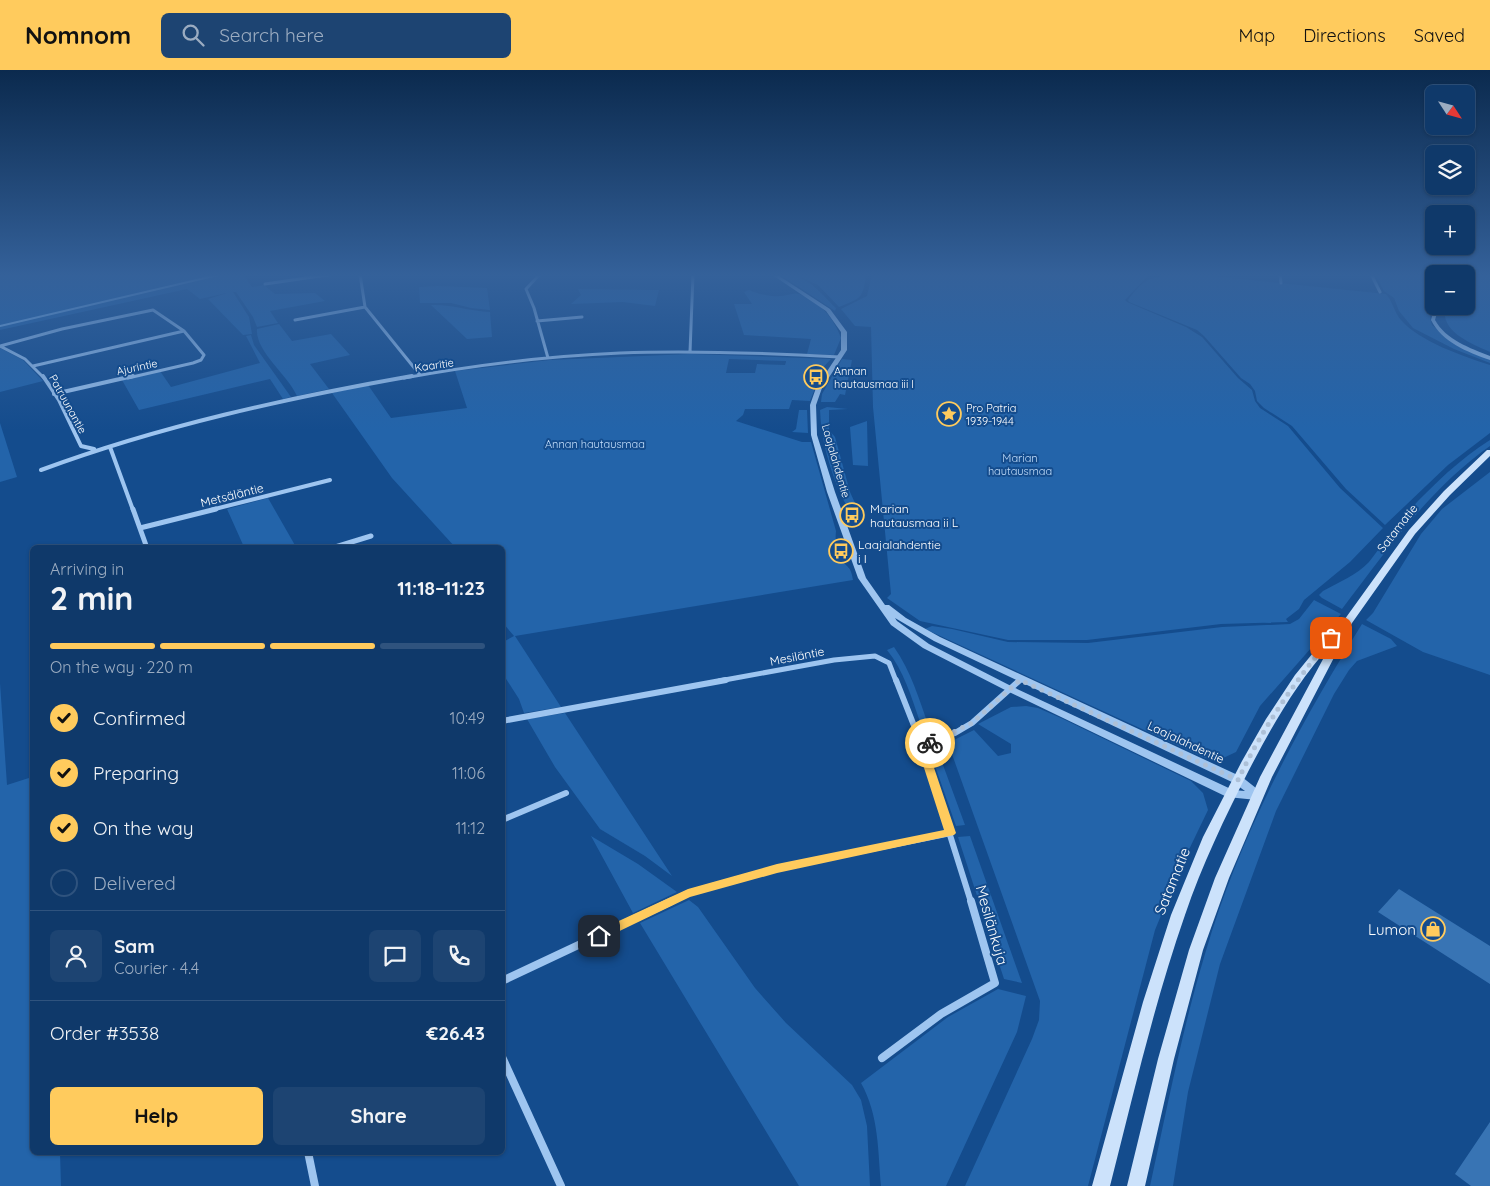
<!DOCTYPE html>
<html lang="en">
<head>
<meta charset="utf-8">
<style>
  body { margin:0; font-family:Quicksand,sans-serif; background:#1d4472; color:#f1f3f6; height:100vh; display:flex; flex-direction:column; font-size:19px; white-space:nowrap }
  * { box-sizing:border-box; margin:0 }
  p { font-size:16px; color:#9bacc1 }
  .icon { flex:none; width:28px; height:28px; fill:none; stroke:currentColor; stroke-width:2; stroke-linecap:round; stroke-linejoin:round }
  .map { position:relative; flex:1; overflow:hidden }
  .sheet { position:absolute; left:30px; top:475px; width:475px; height:610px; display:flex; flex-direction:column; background:#0f396a; border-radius:8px; box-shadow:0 1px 4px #0004,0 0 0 1px #2f537e }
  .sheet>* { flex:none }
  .needle { width:32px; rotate:126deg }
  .fabs { position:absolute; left:1425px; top:15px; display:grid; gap:10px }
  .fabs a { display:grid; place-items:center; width:50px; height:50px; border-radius:8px; background:#0f396a; box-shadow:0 1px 4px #0004,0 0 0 1px #2f537e; font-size:25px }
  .pin { position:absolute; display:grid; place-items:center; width:42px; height:42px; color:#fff; margin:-21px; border-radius:10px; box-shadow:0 2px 8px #0006 }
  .courier { position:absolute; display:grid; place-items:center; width:50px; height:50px; margin:-25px; border:4px solid #ffcb5d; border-radius:50%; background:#fff; color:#222; box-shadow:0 1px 6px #0007 }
  .overview em { font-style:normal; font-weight:700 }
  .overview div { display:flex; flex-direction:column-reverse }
  .overview { display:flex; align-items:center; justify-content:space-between; height:85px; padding:0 20px }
  h1 { font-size:32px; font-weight:700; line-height:38px }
  .bar { display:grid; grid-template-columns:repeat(4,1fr); gap:8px 5px; align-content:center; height:60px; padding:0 20px }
  .bar i { height:6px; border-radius:4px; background:#2f537e }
  .bar .active { background:#ffcb5d }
  .bar p { grid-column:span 4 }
  .line { display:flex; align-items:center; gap:12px; padding:0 20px; border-top:1px solid #2f537e }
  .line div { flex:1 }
  .round { display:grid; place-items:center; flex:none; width:52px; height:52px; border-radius:8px; background:#1d4472 }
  ol { padding:0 20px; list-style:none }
  li { display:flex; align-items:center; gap:15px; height:55px }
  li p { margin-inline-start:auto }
  li .icon { padding:5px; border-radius:50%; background:#ffcb5d; color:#111; stroke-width:4 }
  li:last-child { color:#9bacc1 }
  li i { width:28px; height:28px; border:2px solid #2f537e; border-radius:50% }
  .button { display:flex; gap:10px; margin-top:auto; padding:10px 20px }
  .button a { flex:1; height:58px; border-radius:8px; background:#ffcb5d; color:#111; font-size:20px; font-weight:700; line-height:58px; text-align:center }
  .button a+a { background:#1d4472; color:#f1f3f6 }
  header { display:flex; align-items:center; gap:30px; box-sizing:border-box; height:70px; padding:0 25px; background:#ffcb5d; color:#111 }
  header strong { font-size:24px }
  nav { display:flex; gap:28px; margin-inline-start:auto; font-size:18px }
  .search { width:350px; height:45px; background:#1d4472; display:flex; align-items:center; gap:12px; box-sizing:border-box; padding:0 18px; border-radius:8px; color:#9bacc1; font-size:19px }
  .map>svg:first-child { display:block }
</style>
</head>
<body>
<header>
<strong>Nomnom</strong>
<div class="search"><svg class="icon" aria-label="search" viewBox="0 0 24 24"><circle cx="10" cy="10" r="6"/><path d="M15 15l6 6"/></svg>Search here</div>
<nav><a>Map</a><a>Directions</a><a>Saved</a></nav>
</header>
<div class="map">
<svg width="1490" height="1116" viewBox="0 0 1490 1116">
  <rect width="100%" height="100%" fill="#144c8d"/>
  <path fill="#2364aa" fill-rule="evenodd" d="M 0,204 L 243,204 L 252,217 L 264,215 L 275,224 L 315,223 L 325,231 L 270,241 L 278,253 L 257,257 L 253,247 L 236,222 L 233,222 L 249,247 L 252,264 L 243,265 L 208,229 L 227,223 L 200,229 L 187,219 L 0,260 Z
    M 779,204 C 808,204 817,220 836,238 L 835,241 Z
    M 793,204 L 866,204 C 863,229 861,228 839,237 L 818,215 Z
    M 872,204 L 1150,204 L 1125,230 L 1127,232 L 1186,257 L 1202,267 L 1238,308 L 1252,320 L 1255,331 L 1260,338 L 1288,356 L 1340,418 L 1383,458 L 1350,492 L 1304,530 L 1299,539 L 1286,549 L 1288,552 L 1221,554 L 1087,570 L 1008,570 L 920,551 L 887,528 L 891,524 L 873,337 L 871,257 L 855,256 L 841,239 L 867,226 Z
    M 1165,204 L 1192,204 L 1386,224 C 1393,232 1394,242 1401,250 C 1420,272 1463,286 1490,295 L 1490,363 L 1448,395 L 1385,455 L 1346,419 L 1292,356 L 1264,338 L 1257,331 L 1255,321 L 1250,314 L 1241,308 L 1204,266 L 1197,260 L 1129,232 L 1128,230 C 1133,223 1141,213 1150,209 C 1155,207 1160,209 1165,204 Z
    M 1375,204 L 1434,204 C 1434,219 1427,244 1432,255 L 1451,271 L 1490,290 L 1490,293 L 1454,279 L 1413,258 L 1399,241 L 1394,228 L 1384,221 Z
    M 1466,204 L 1490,204 L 1490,282 C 1470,273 1440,262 1445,236 L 1466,236 Z
    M 438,216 L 487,218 L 490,240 L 471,238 L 451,233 L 420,233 L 419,217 Z
    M 578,219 L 581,219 L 659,220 L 655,236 L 623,232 L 571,234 L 581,225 Z
    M 749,220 C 759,224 769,227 780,226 C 786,226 794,222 799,224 C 819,230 835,250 841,268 L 834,285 L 807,284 L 811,269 L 744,265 L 734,234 L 752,234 L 744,222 Z
    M 431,235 C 452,234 469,241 490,242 L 492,267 L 467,269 Z
    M 279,254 L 292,271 L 331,264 L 350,285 L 310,294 L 329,319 L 297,326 C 288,305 255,281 257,259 Z
    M 251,265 L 254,275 L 291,327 L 283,329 L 270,309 L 139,340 L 122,310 L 160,301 L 171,317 L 260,293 L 246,266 Z
    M 0,278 L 23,290 L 43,311 L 0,322 Z
    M 690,284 L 831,289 L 814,307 L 819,308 L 810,331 L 792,330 L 789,339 L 745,339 L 743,345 L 736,351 L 802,372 L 811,372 L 836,461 C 835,471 836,481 841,489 C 848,499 851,496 853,510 L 515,566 L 561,637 L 524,643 L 519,629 L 503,604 L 503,572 L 514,566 L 503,553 L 502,478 L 455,477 L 392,408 L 332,323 L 368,315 L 391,348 L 467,338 L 455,301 L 550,290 ZM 729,289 L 786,291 L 786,292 L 785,295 L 757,294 L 755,303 L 726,303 Z
    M 842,289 L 852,290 L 845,325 L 840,324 L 835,332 L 821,332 L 822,324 Z
    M 827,337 L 848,339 L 829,340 L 829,360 L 835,367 L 850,422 L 859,442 L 860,452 L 855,452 C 854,442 847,438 843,429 C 830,402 821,369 820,340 Z
    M 799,340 L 807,340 L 808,363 L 792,362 L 796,359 Z
    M 867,351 L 868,396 L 853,395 L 850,357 Z
    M 0,353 L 17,407 L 0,412 Z
    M 1490,370 L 1490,376 C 1429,419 1387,480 1342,539 L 1322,528 L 1319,525 L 1323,521 C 1339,512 1357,505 1369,492 C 1381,477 1391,460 1404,446 C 1430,418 1457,391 1490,370 Z
    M 1490,402 L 1490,605 L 1423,582 L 1366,550 L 1373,543 L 1421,464 L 1442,439 Z
    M 268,428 L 296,477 L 244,477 L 227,439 Z
    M 1314,530 L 1341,544 L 1260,636 L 1236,682 L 1219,690 L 1205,688 L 925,559 L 932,556 L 952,559 L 1008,572 L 1088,573 L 1222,557 L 1290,554 L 1299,549 Z
    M 1362,554 L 1391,569 L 1397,576 L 1357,591 L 1349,600 L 1334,624 L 1276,741 L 1220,894 L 1188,1022 L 1173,1116 L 1150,1116 C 1167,1039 1182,960 1205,884 C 1239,767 1298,657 1362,554 Z
    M 894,577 C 911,601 919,629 929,657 L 920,652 C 911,626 904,601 887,580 Z
    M 0,613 L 7,715 L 32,707 L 32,1082 L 60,1083 L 61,1116 L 0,1116 Z
    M 1026,636 L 1038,638 L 1061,648 L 1191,711 L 1203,723 L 1208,740 L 1183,792 L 1155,860 L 1088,1116 L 965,1116 L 1032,969 L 1039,950 L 1040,931 L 948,673 L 974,660 L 998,686 L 1011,683 L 1011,674 L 978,654 L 1011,637 Z
    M 565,643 L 672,806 L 645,786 L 600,759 L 555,697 L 527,649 Z
    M 939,684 L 965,755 L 956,756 L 933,690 Z
    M 591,766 L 638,794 L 677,822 L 633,843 Z
    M 970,766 L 1022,913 L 1004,909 L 958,767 Z
    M 689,830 L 698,837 L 755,918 L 786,953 L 852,1015 L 861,1030 L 867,1056 L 870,1116 L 799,1116 L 640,853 Z
    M 998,919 L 1026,926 L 1017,962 L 946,1116 L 881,1116 C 878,1081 879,1045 861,1013 L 948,947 Z"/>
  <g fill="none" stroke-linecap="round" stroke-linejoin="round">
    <path stroke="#8fc1f3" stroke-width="2" d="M 0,256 L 218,205"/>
  </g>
  <path fill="#3874b4" d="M 1399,819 L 1490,876 L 1490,914 L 1378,842 Z
    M 1490,1052 L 1490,1116 L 1471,1116 L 1455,1104 Z"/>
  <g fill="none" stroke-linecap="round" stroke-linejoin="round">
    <path stroke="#9ec5f0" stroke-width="3" d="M 360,204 L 365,237 L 420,305
      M 540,204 L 526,219 L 534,238 L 548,288
      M 639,204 L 720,204
      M 1280,204 L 1281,213
      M 1371,204 L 1380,222
      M 265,214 L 334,204
      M 295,250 L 365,237
      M 537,251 L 582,247
      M 0,276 L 62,259 L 153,240 L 184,261 L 204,285 L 201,290 L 193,293 L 128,308
      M 0,276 L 25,289 L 44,308
      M 690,282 L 693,205
      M 33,296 L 184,261
      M 404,308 C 475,295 548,286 620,283 C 693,280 767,283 840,287"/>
    <path stroke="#9ec5f0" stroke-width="4" d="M 43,306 L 59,330 L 81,376 L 94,379
      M 54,324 L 133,306
      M 110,377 L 133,440
      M 41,400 C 160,356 287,328 412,306
      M 211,440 L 330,410"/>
    <path stroke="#9ec5f0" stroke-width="5" d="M 133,439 L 147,478
      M 140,458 L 216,439
      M 332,478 L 371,466
      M 719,611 L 834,590 L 875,586 L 889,593 L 896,611"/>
    <path stroke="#9ec5f0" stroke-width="6" d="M 896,610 L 922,676 L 971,832
      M 502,651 L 726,610
      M 922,676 L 955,663 L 972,653 L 1020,610
      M 502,750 L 566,723
      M 669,832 L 688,823 L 777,798 L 951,763"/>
    <path stroke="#9ec5f0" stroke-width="8" d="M 502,911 L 672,831
      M 502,987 L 561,1116
      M 882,988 L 941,944 L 995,913 L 971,831
      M 308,1082 L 315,1116"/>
    <path fill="#9ec5f0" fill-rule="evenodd" d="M 771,204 L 776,204 L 830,239 L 847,262 L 847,280 L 822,318 L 816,335 L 817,365 L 835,422 L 866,508 L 885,535 L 889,535 L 906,548 L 940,567 L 1242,707 L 1261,722 L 1262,726 L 1261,729 L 1257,730 L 1227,727 L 1007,621 L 923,578 L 891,555 L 858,508 L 827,422 L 811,365 L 810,335 L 816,318 L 841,280 L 841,262 L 826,241 ZM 895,548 L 934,571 L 1234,713 L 1245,721 L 1233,720 L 1013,617 L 929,574 L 897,551 Z
      M 1435,236 L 1439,236 L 1435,250 C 1446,270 1470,278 1490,286 L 1490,290 C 1467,282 1442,272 1431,250 Z"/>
    <path fill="#cce2fb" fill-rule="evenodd" d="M 1487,380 L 1490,380 L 1490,386 L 1450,425 L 1415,464 L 1352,553 L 1272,707 L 1229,808 L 1203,880 L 1174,989 L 1145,1116 L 1127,1116 L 1158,989 L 1189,880 L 1215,808 L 1260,707 L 1330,576 C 1297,612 1272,656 1249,700 C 1225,747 1202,795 1185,845 C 1154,934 1133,1026 1110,1116 L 1092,1116 L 1143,932 L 1171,845 L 1203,767 L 1242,691 L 1266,649 L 1295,605 L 1317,578 L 1342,553 L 1409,460 L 1444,421 Z"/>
  </g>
  <linearGradient id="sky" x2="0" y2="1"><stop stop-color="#0b2a4e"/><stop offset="0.57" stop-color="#34619a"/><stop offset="1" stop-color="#34619a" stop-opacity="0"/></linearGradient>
  <rect width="1490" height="360" fill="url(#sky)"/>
  <path fill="#ffcb5d" d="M 930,670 L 934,673 L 927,677 L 956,763 L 954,765 L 777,803 L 690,827 L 603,869 L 595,869 L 595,862 L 688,819 L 777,794 L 944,760 L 917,676 Z"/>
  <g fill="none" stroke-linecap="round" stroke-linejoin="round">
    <path stroke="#adc0d7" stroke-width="5" stroke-dasharray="0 9" d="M 930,673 L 972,653 L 1020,610 L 1238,710 C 1262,659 1295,611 1331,568"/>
  </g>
  <defs>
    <g id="bus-ring" transform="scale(1.25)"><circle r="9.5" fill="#144c8d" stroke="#ffcb5d" stroke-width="1.5"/><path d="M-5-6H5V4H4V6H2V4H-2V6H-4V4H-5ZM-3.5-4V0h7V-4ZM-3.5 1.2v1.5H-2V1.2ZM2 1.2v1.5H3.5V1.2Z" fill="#ffcb5d"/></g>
    <g id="sight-ring" transform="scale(1.25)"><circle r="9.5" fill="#144c8d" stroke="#ffcb5d" stroke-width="1.5"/><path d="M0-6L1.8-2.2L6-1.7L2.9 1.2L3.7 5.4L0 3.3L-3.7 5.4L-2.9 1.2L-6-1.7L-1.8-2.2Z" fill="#ffcb5d"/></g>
    <g id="shop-ring" transform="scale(1.25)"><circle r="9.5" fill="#144c8d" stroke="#ffcb5d" stroke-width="1.5"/><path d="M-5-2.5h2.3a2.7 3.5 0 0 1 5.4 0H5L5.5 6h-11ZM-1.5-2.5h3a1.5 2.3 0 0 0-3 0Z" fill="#ffcb5d"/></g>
  </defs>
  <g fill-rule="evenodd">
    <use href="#bus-ring" x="816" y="307"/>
    <use href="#sight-ring" x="949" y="344"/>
    <use href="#bus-ring" x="852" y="445"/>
    <use href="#bus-ring" x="841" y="481"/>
    <use href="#shop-ring" x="1433" y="859"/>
  </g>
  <g text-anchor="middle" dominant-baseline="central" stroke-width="4" stroke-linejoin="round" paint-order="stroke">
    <g font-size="11" fill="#fff" stroke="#144c8d">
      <text transform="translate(434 295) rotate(-8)">Kaaritie</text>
      <text transform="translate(137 297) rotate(-12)">Ajurintie</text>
      <text transform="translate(68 334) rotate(61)">Patruunantie</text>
      <text transform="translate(836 391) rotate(74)">Laajalahdentie</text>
    </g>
    <g font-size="11" fill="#fff" stroke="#144c8d" text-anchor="start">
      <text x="834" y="301">Annan<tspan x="834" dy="13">hautausmaa iii I</tspan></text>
      <text x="966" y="338">Pro Patria<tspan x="966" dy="13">1939-1944</tspan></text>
    </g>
    <g font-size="11" fill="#c4dffc" stroke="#144c8d">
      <text x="595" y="374">Annan hautausmaa</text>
      <text x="1020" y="388">Marian<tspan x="1020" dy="13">hautausmaa</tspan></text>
    </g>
    <g font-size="12" fill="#fff" stroke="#144c8d">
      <text transform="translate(232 425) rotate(-14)">Metsäläntie</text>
      <text transform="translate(1397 458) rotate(-52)">Satamatie</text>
      <text transform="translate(797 586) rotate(-11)">Mesiläntie</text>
      <text transform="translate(1186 672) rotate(25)">Laajalahdentie</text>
    </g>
    <g font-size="12" fill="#fff" stroke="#144c8d" text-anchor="start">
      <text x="870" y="438">Marian<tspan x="870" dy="14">hautausmaa ii L</tspan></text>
      <text x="858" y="474">Laajalahdentie<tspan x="858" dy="14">i I</tspan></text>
    </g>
    <g font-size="15" fill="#fff" stroke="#144c8d">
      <text transform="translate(1172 811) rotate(-68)">Satamatie</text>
      <text transform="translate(992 855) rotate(74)">Mesilänkuja</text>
    </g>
    <g font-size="15" fill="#fff" stroke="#144c8d" text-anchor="end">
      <text x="1416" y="859">Lumon</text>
    </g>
  </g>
</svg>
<div class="fabs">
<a><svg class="needle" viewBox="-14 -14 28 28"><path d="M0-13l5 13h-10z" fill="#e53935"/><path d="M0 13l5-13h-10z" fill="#9bacc1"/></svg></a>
<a><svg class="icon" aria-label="layers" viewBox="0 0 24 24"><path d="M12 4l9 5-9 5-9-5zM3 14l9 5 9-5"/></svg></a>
<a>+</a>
<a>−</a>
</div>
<div class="pin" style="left:1331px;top:568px;background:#ea580c"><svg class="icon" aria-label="bag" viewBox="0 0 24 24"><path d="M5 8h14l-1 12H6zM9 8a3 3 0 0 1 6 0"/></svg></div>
<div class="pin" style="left:599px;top:866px;background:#1f2937"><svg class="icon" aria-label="home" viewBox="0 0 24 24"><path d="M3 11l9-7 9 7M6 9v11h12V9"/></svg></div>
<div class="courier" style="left:930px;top:673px"><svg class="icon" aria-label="bike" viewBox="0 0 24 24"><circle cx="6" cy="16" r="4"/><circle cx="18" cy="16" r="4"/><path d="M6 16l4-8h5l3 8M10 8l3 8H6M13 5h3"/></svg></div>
<section class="sheet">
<div class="overview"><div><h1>2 min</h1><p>Arriving in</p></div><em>11:18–11:23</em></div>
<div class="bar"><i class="active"></i><i class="active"></i><i class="active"></i><i></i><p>On the way · 220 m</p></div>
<ol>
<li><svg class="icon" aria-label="check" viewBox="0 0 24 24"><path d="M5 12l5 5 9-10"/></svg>Confirmed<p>10:49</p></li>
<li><svg class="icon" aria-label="check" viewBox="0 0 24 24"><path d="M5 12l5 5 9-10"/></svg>Preparing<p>11:06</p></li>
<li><svg class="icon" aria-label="check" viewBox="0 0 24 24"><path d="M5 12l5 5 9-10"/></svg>On the way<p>11:12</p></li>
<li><i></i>Delivered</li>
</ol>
<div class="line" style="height:90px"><a class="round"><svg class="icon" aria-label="person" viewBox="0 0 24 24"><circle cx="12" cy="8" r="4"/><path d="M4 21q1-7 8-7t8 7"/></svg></a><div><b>Sam</b><p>Courier · 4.4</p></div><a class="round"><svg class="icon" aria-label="chat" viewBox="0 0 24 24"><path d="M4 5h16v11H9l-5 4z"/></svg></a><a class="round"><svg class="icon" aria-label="phone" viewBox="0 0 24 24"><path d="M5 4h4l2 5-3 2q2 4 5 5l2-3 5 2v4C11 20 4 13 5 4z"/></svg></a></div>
<div class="line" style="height:65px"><div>Order #3538</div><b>€26.43</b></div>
<div class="button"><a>Help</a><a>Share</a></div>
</section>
</div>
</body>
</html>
